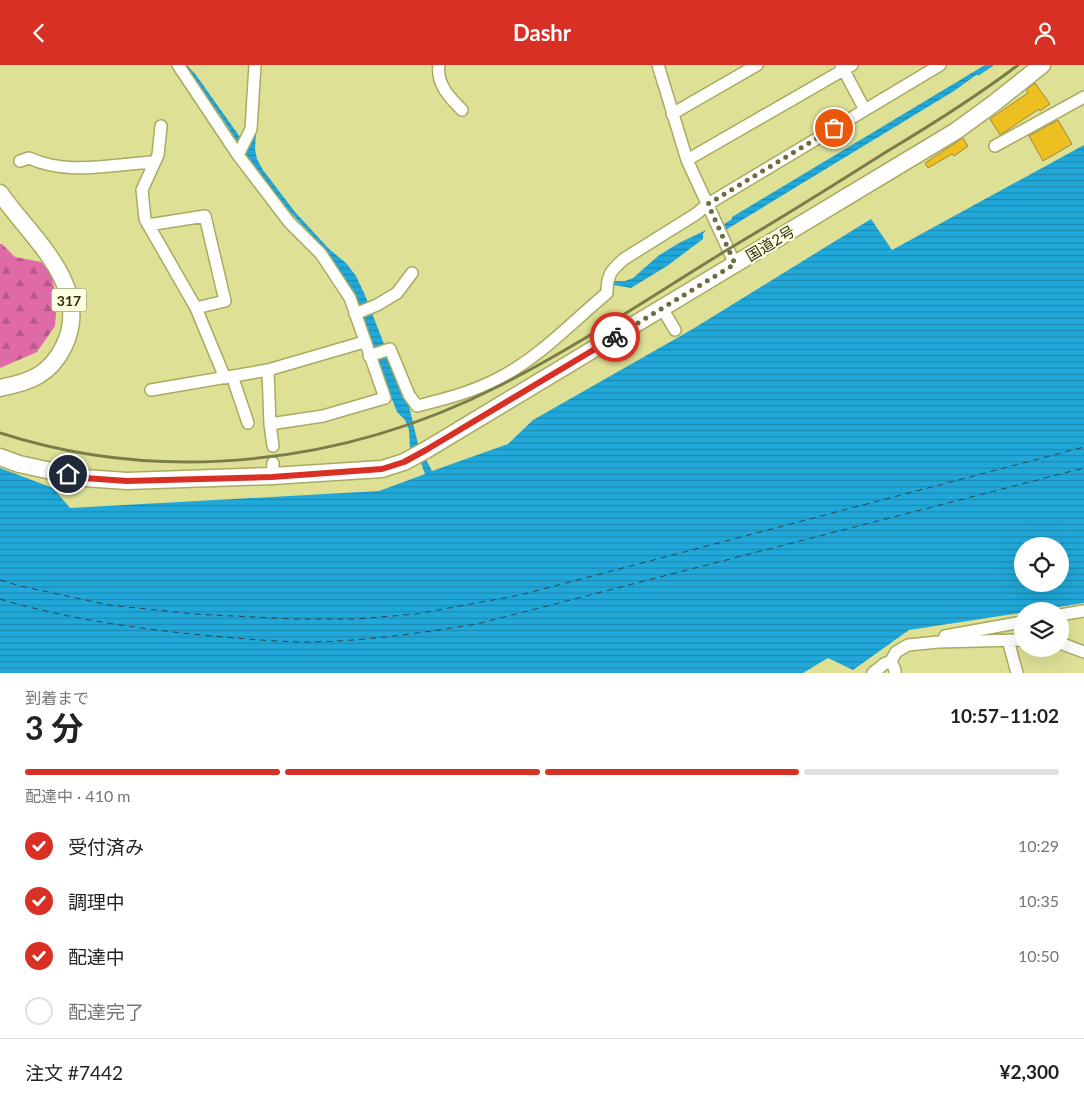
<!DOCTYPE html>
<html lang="ja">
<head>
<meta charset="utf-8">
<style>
  body { margin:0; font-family:Lato,"Noto Sans JP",sans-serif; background:#f6f6f6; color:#222; height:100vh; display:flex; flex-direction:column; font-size:19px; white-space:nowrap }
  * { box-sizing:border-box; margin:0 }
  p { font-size:16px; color:#767676 }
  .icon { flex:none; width:28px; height:28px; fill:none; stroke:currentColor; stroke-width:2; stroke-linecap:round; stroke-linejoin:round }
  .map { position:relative; height:608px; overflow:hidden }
  .side { display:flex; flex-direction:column; background:#fff; flex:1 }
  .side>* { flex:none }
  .tools { position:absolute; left:1014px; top:472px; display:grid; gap:10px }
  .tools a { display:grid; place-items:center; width:55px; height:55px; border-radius:50%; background:#fff; box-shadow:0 5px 20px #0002; font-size:25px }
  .pin { position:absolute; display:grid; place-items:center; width:42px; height:42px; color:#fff; margin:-21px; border:2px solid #fff; border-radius:50%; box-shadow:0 1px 5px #0007 }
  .courier { position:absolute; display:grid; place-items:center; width:50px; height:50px; margin:-25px; border:4px solid #d93025; border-radius:50%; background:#fff; color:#222; box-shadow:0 1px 6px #0007 }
  .overview em { font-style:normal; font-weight:700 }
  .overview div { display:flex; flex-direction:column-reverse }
  .overview { display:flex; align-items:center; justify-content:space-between; height:85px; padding:0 25px }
  h1 { font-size:32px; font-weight:700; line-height:38px }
  .bar { display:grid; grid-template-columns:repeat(4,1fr); gap:8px 5px; align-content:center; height:60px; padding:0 25px }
  .bar i { height:6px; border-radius:4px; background:#e0e0e0 }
  .bar .on { background:#d93025 }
  .bar p { grid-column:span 4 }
  .line { display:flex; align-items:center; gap:12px; padding:0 25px; border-top:1px solid #e0e0e0 }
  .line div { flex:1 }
  ol { padding:0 25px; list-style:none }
  li { display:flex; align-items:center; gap:15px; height:55px }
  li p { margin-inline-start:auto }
  li .icon { padding:5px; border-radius:50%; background:#d93025; color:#fff; stroke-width:4 }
  li:last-child { color:#767676 }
  li i { width:28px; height:28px; border:2px solid #e0e0e0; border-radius:50% }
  header { display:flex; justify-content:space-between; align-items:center; height:65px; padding:0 25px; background:#d93025; color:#fff; font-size:22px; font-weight:700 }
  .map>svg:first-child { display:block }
</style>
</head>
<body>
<header><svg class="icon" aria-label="back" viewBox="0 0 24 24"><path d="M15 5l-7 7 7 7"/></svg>Dashr<svg class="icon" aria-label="person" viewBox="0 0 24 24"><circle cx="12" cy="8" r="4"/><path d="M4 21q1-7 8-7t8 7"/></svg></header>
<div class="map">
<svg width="1084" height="608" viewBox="0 0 1084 608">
  <defs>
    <pattern id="forest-firs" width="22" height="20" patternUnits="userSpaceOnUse" patternTransform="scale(1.25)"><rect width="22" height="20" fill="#e06aa8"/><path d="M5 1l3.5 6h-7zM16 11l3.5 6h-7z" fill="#b65887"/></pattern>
    <pattern id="water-rules" width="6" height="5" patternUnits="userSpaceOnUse" patternTransform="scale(1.25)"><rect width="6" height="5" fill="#21a8da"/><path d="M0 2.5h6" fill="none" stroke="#1d89af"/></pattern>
  </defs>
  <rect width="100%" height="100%" fill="#dee195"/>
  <path fill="url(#forest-firs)" d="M 0,179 L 2,179 L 15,192 L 41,197 L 51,208 L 57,236 L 55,261 L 37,287 L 0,303 Z"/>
  <path fill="url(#water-rules)" fill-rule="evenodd" d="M 183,0 L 187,0 L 196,10 L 240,72 L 247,79 L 255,66 L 256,68 L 255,84 L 257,94 L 263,105 L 295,147 L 329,184 L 346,198 L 356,211 L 365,230 L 384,279 L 385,287 L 388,289 L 409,341 L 418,379 L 432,406 L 508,379 L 533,355 L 691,265 L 871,154 L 892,185 L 1084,80 L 1084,538 L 909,565 L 853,605 L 828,593 L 803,608 L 0,608 L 0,403 L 53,423 L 70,443 L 379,426 L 425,409 L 421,398 L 410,384 L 409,365 L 405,355 L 397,347 L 377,295 L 378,291 L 363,256 L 333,197 L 323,182 L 278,134 L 258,108 L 220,50 ZM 1022,481 L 1060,481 L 1060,519 L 1022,519 Z
    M 985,0 L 990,0 L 954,26 L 724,166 L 721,161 L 732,154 L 732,152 Z
    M 706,165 L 703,169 L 703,174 L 667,201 L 631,223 L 613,220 L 614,216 L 625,216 L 633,213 L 658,191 L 679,178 Z"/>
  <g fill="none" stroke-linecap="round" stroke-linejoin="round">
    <path stroke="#21a8da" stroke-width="3" d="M 978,9 L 992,0"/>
    <path stroke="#294350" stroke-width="1" stroke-dasharray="6 5" stroke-linecap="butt" d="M 0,515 L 20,521 L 109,540 L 194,549 L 294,554 L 356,554 L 416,549 L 520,530 L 1084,382
      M 0,534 C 60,552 121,561 182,568 C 222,572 263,576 303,577 C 361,577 420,568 477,559 L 1084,403"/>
  </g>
  <path fill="#eebf20" stroke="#a0863d" d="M 1035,18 L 1050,39 L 1040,46 L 1039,44 L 1000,70 L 990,54 L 1028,28 L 1026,25 Z
    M 1058,55 L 1072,79 L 1043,96 L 1029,71 Z
    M 963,73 L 968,81 L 954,91 L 952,89 L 928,103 L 925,98 Z"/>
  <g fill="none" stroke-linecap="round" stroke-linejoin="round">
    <g stroke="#a9ab60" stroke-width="14">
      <path id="minor" d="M 178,0 L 238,90 L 289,157 L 321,189 L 350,233 L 385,333 L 323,351 L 270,359
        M 439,0 C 436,19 450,33 462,45
        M 658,0 L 687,95 L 735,199
        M 841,0 L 865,45
        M 672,49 L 757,0
        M 161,61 L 158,90 L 142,125 L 145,154 L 196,243 L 225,313
        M 995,81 L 1084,32
        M 238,90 L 251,64 L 255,0
        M 687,95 L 852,0
        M 20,96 L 29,93 C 68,111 113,99 154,97
        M 148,160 L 205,151 L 225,236 L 196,243
        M 662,243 L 675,265
        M 355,249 L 377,240 L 397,228 L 412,208
        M 369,291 L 390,284 L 409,330 L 417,341 C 445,334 473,327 499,313 C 540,292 572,257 607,228 C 607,211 610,206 624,194 L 696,149 L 708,139 L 940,0
        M 268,305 L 270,359 L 273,381
        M 232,311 L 248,358
        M 151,325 L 268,305 L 364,277
        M 272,411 L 273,398
        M 1060,550 L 1084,546
        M 945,571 L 1022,557
        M 1008,575 L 1017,608
        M 1060,578 L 1084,587
        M 891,596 L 896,587 L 908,580 L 938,577 L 1022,575
        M 873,608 L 884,599 L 891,596 L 895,605 L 895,608"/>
    </g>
    <g stroke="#a9ab60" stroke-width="19">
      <path id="highway" d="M 0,128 C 30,172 93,221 64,281 C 50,310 30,317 0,323
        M 0,392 L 19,399 L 84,413 L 127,416 L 272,411 L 382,404 L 404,397 L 426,385 L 956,66 L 993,39 L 1042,0"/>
    </g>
    <use href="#minor" stroke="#fff" stroke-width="11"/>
    <use href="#highway" stroke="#fff" stroke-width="16"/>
    <path stroke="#7b7d49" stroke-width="3" d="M 0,368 C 165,421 346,399 499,321 C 578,281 652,231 727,185 C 781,153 834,120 886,87 C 931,60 976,32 1018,0"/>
  </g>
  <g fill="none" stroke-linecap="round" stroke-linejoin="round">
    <path stroke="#6c6d3e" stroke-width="5" stroke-dasharray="0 9" d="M 615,272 L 735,199 L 708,139 L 834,63"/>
    <path stroke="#d93025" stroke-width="6" d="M 68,409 L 84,413 L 127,416 L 272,412 L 382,404 L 404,397 L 426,385 L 615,272"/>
  </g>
  <g text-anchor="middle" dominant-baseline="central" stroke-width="4.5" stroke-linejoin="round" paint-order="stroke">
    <rect fill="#fdffe1" stroke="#6c6d4e" stroke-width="1" x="51.5" y="223.5" width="35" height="23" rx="4"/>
    <g font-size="14" font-weight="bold" fill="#2e2f0f">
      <text x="69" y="235">317</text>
    </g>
    <g font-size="15" fill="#2e2f0f" stroke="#fdffe1">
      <text transform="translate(770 178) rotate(-31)">国道2号</text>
    </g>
  </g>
</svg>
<div class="tools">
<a><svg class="icon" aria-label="locate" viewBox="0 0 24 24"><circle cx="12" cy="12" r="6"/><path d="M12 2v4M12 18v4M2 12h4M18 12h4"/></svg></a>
<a><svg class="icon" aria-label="layers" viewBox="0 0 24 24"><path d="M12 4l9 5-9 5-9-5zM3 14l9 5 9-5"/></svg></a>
</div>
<div class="pin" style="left:834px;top:63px;background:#ea580c"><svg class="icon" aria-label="bag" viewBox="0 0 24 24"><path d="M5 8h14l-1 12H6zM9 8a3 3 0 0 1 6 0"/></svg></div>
<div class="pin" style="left:68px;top:409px;background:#1f2937"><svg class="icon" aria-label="home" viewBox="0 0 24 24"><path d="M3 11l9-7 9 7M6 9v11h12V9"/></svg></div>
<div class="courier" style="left:615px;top:272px"><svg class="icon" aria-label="bike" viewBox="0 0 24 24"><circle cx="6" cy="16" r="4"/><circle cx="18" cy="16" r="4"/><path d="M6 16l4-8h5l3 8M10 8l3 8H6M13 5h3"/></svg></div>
</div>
<section class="side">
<div class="overview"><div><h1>3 分</h1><p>到着まで</p></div><em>10:57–11:02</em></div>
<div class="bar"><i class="on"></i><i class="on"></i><i class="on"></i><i></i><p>配達中 · 410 m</p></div>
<ol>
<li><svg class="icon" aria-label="check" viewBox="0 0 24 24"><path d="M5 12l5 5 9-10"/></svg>受付済み<p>10:29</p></li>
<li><svg class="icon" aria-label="check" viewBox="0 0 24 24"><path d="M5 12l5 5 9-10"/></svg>調理中<p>10:35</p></li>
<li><svg class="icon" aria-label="check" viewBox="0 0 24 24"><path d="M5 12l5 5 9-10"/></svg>配達中<p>10:50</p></li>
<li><i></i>配達完了</li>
</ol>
<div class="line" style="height:65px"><div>注文 #7442</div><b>¥2,300</b></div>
</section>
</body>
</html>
